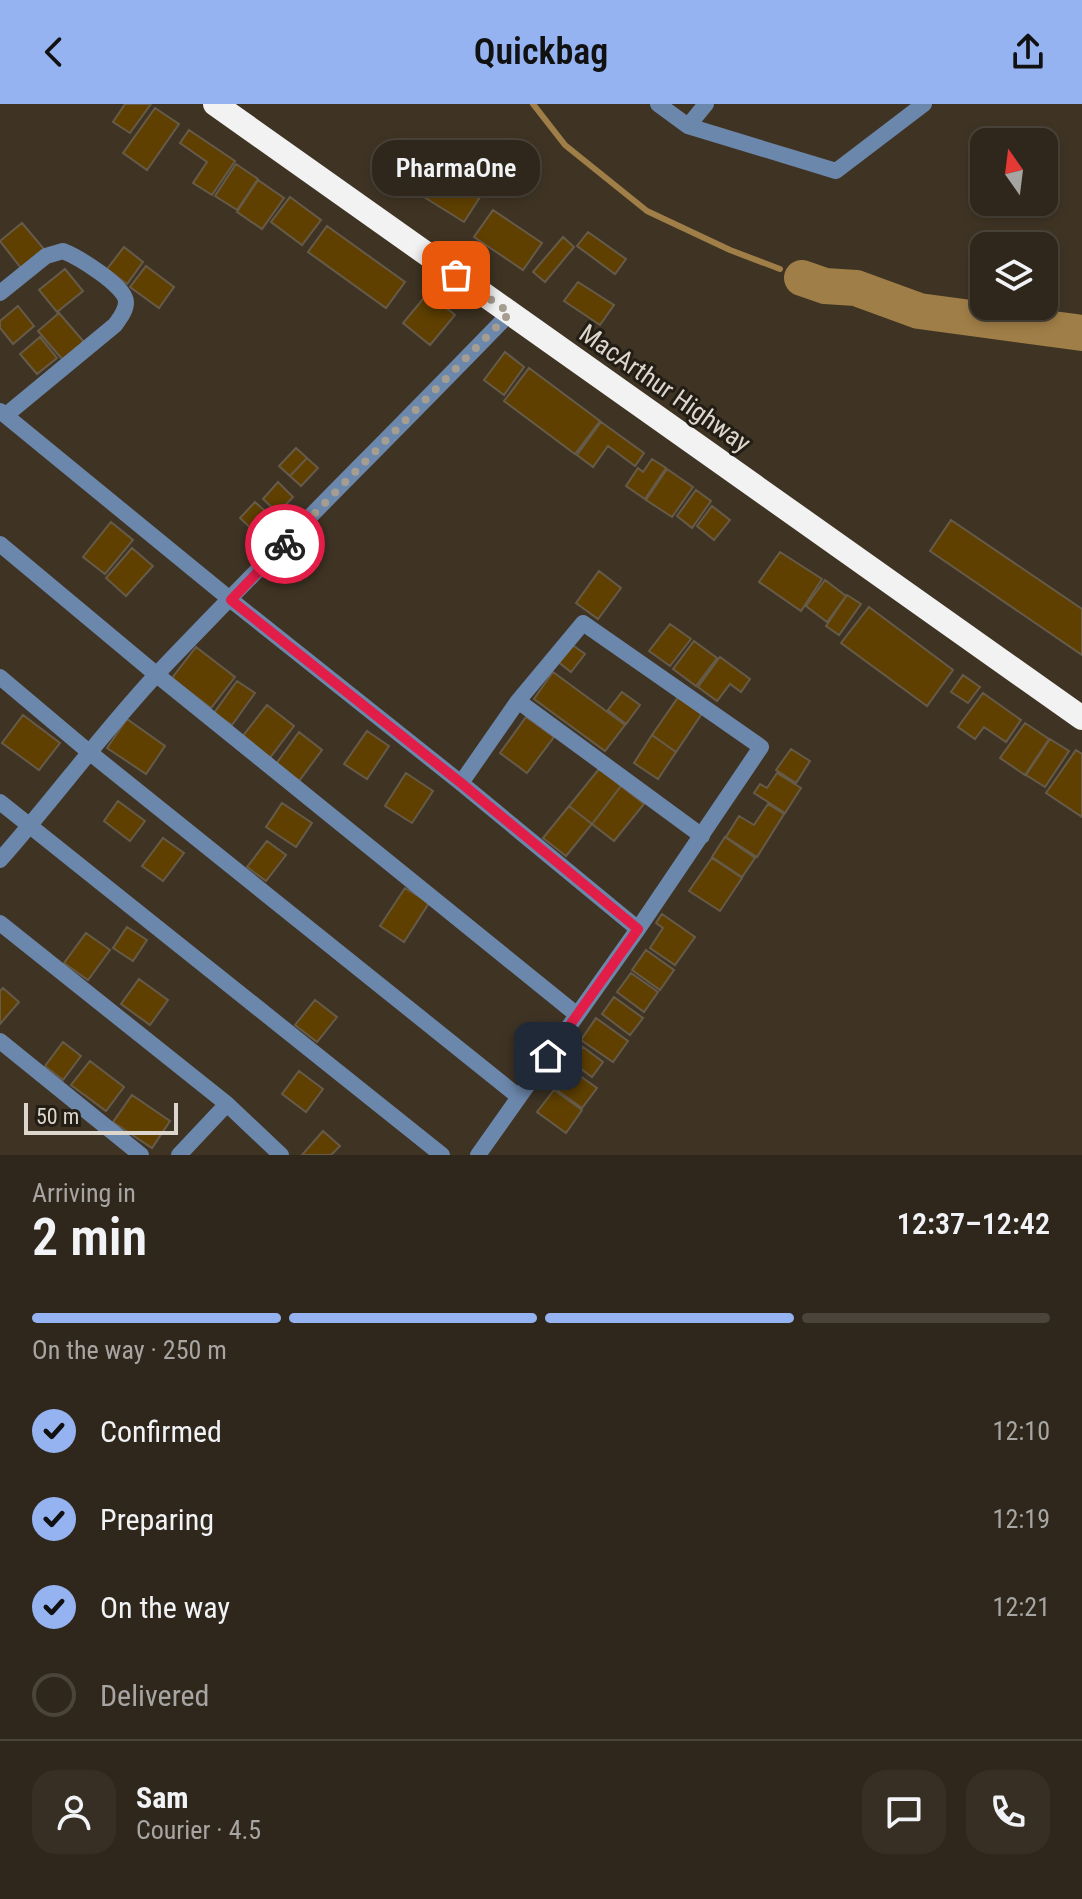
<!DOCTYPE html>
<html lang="en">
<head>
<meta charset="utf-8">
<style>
  body { margin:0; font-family:"Roboto Condensed",sans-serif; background:#372f24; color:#f1f3f6; height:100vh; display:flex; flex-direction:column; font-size:30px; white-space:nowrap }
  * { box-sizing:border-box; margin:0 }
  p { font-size:26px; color:#a7a5a3 }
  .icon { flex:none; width:44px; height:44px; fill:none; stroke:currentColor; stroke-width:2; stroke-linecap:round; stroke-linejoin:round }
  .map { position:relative; height:1051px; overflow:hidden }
  .side { display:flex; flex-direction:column; background:#2f271b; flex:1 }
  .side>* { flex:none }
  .needle { width:52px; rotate:346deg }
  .controls { position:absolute; left:970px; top:24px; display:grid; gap:16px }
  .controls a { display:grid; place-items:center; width:88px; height:88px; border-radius:16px; background:#2f271b; box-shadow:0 4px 12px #0003,0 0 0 2px #4a443a; font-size:40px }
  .scale { position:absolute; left:24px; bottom:20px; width:154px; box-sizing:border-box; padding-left:8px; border:4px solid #ddd6cc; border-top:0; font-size:22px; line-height:28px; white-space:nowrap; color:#ddd6cc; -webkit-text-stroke:6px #221d15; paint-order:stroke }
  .pin { position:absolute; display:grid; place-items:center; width:68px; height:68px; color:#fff; margin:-34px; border-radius:16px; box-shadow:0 4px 12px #0006 }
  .courier { position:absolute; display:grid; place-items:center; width:80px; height:80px; margin:-40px; border:6px solid #e11d48; border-radius:50%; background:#fff; color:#222; box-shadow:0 2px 10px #0007 }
  .bubble { position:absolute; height:56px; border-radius:24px; background:#2f271b; box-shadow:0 4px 12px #0003,0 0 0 2px #4a443a; font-size:26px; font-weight:600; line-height:56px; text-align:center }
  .head em { font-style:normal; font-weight:600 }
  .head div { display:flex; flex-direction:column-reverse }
  .head { display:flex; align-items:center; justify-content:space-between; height:136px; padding:0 32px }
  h1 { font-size:52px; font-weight:600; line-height:60px }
  .bar { display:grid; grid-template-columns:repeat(4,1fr); gap:12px 8px; align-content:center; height:96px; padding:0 32px }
  .bar i { height:10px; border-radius:6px; background:#4a443a }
  .bar .current { background:#95b2f1 }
  .bar p { grid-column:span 4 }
  .line { display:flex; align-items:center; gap:20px; padding:0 32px; border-top:2px solid #4a443a }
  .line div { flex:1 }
  .round { display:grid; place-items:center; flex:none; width:84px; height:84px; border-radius:24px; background:#372f24 }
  ol { padding:0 32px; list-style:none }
  li { display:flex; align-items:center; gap:24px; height:88px }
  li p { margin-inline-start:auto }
  li .icon { padding:8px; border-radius:50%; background:#95b2f1; color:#111; stroke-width:4 }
  li:last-child { color:#a7a5a3 }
  li i { width:44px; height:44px; border:4px solid #4a443a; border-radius:50% }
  header { display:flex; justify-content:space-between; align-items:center; height:104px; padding:0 32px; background:#95b2f1; color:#111; font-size:36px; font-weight:600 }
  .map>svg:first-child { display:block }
</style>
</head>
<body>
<header><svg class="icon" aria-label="back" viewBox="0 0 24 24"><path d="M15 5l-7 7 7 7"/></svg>Quickbag<svg class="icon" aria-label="share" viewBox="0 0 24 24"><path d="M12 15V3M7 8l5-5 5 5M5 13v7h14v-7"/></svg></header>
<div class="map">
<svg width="1082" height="1051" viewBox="0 0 1082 1051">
  <rect width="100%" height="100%" fill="#3f3424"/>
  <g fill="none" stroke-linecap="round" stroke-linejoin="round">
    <path stroke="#a07e47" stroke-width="6" d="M 533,0 L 565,41 L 647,107 L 730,146 L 780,165"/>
    <path stroke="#a07e47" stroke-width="36" d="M 802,174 L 825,182 L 856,184 L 919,207 L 1082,229"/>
  </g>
  <path fill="#5f4000" stroke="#665a49" stroke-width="2" d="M 125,0 L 151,0 L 130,29 L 113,18 Z
    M 155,4 L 179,20 L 147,66 L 123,49 Z
    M 189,26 L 235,57 L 212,91 L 193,79 L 207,58 L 180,39 Z
    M 236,60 L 258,75 L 237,106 L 215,92 Z
    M 432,63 L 480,93 L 464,118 L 416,88 Z
    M 258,76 L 284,94 L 262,125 L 237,108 Z
    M 290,93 L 321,116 L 302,141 L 271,118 Z
    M 493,106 L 542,139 L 523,166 L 474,133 Z
    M 22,119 L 44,145 L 21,164 L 0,137 Z
    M 327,122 L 405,178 L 386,204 L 308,148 Z
    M 588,128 L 626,155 L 615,170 L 577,142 Z
    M 563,133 L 574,143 L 545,178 L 533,168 Z
    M 124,143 L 143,158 L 127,180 L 107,165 Z
    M 146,162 L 174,183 L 159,204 L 130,183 Z
    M 65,165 L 83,187 L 57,208 L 39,186 Z
    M 578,178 L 614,201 L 600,221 L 564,197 Z
    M 428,189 L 455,211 L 430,241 L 403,219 Z
    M 18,202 L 34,222 L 13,240 L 0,224 L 0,217 Z
    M 59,209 L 84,238 L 63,256 L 38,227 Z
    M 40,233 L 57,254 L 37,270 L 20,250 Z
    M 505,248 L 524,263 L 504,291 L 484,276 Z
    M 529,264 L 600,317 L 575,350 L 504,297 Z
    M 601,318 L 644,349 L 635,362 L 608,342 L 593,363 L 577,351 Z
    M 296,344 L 307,354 L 290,372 L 279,362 Z
    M 307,354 L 318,364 L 301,382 L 290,372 Z
    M 652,355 L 666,364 L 645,395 L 626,382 L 638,364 L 643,368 Z
    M 667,365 L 693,383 L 672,413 L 646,396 Z
    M 278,378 L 293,393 L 278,409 L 263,395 Z
    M 696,386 L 711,397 L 692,424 L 677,412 Z
    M 255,398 L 275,416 L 260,433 L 240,414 Z
    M 712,402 L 730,416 L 714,436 L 697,422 Z
    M 951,416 L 1082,505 L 1082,551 L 930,447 Z
    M 111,418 L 133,436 L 105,470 L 83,453 Z
    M 132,444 L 153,462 L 126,492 L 106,474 Z
    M 780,448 L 822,475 L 801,507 L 759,478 Z
    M 599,467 L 621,484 L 598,515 L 576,499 Z
    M 825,476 L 846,492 L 827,518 L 806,502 Z
    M 847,491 L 861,500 L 839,531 L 826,522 Z
    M 869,503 L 953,566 L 927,602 L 841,539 Z
    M 670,520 L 691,535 L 670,562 L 649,547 Z
    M 694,537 L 717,554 L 696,582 L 673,565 Z
    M 571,540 L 585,550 L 571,568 L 557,557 Z
    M 196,543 L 235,573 L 211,604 L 172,574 Z
    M 720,553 L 750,575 L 741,588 L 730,580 L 717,597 L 698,583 Z
    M 553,568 L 625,621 L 605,647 L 534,595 Z
    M 963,571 L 980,583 L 968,599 L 951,588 Z
    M 237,577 L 255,589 L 232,621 L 214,609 Z
    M 622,588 L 640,601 L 626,620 L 608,606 Z
    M 983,589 L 1021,616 L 1006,638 L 984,623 L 975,635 L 958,623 Z
    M 679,592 L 703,608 L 676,648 L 652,631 Z
    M 267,601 L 294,622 L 269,655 L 242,633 Z
    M 23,611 L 60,639 L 39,666 L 2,639 Z
    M 526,613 L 554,633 L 527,669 L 500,649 Z
    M 127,615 L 165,642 L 146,670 L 107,644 Z
    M 1025,619 L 1049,635 L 1025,671 L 1000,654 Z
    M 367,627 L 389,642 L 367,675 L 344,660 Z
    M 299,628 L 322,646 L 299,677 L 276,660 Z
    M 652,631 L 676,648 L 658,675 L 634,659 Z
    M 1050,635 L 1069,647 L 1045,683 L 1026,671 Z
    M 791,645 L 810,657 L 796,679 L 776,666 Z
    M 1076,646 L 1082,650 L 1082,713 L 1046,689 Z
    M 599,665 L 621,682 L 592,720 L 569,702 Z
    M 406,669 L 433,687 L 412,719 L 385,702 Z
    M 777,669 L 801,684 L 785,709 L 754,689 L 760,680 L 767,684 Z
    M 621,682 L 644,700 L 614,737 L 592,720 Z
    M 118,697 L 145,717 L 130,737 L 104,717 Z
    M 282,699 L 312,719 L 296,743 L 266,723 Z
    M 768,700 L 784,710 L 757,753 L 726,733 L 739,712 L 754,721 Z
    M 569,702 L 592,720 L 566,752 L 543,734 Z
    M 725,733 L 755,754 L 742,773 L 712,753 Z
    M 163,734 L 184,749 L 163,777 L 142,762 Z
    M 267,737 L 286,751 L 266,777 L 247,763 Z
    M 712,754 L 742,774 L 720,807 L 689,787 Z
    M 405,784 L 429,799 L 404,838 L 380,822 Z
    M 662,810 L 695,833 L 675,861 L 650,844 L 663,824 L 656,819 Z
    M 127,823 L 147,836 L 133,857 L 113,844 Z
    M 86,829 L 110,846 L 88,876 L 64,859 Z
    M 646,846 L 674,866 L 660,886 L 632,866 Z
    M 631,869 L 658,888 L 644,908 L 617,888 Z
    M 139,875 L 168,896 L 150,921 L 121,900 Z
    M 3,884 L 19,898 L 0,920 L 0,887 Z
    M 614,893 L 643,914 L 630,931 L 602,910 Z
    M 315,896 L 337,913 L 317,938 L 295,921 Z
    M 596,914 L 628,937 L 613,958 L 581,936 Z
    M 63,938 L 81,952 L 63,976 L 45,962 Z
    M 583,943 L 603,958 L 592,973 L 572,958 Z
    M 90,957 L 124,983 L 106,1007 L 71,981 Z
    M 299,967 L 323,985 L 306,1008 L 282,990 Z
    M 573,967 L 597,984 L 582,1004 L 558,987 Z
    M 554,986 L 582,1006 L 566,1029 L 537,1008 Z
    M 132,991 L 170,1017 L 152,1044 L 113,1018 Z
    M 323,1027 L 340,1042 L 331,1051 L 302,1051 Z"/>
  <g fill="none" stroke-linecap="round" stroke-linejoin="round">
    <path stroke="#6c87ac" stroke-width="16" d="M 658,0 L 688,22 L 836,67 L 924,0
      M 688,22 L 706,0
      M 0,189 L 46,152 L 63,147 C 78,153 126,182 126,198 C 126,207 120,214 115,221 L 6,311
      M 0,307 L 231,496 L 461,679 L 638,825
      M 0,440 L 157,571 L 576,910
      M 0,573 L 89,648 L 519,993
      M 518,597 L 702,732
      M 461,679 L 518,597 L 583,519 L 761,643 L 638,825 L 478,1051
      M 0,698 L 442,1051
      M 0,756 C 54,695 102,629 157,570 C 273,448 393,330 510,209
      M 0,819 L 227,1000 L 281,1051
      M 0,937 L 141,1051
      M 179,1051 L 227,1000"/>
    <path stroke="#f2f2f2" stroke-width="24" d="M 215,0 L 1082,614"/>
  </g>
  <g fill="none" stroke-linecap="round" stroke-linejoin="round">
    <path stroke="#a69d91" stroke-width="8" stroke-dasharray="0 14.4" d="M 285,440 L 510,209 L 456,171"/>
    <path stroke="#e11d48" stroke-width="10" d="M 285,440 L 231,496 L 461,679 L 638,825 L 548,952"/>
  </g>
  <g text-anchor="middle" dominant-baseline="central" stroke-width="6" stroke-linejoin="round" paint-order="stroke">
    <g font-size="26" fill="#ddd6cc" stroke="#221d15">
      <text transform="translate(665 284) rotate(35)">MacArthur Highway</text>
    </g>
  </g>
</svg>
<div class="controls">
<a><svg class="needle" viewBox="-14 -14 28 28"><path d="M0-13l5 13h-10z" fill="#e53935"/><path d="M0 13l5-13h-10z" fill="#a7a5a3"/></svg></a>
<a><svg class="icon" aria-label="layers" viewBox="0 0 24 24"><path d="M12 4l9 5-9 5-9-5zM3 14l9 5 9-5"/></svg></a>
</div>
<div class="scale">50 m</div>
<div class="pin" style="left:456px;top:171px;background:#ea580c"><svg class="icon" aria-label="bag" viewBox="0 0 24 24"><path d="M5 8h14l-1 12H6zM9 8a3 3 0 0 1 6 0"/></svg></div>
<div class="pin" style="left:548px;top:952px;background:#1f2937"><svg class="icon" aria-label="home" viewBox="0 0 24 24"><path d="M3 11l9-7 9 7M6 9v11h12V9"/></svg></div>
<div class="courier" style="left:285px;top:440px"><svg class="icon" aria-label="bike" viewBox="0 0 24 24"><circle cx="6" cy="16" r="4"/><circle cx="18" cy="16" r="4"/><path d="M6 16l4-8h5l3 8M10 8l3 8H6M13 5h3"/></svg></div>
<div class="bubble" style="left:372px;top:36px;width:168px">PharmaOne</div>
</div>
<section class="side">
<div class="head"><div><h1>2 min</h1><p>Arriving in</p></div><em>12:37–12:42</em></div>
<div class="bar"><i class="current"></i><i class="current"></i><i class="current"></i><i></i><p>On the way · 250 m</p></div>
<ol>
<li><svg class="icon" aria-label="check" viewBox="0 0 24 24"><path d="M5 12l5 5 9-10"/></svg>Confirmed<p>12:10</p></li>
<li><svg class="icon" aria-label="check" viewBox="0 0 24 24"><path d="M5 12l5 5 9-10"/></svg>Preparing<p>12:19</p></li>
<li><svg class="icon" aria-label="check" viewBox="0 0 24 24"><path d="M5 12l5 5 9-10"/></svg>On the way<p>12:21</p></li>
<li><i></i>Delivered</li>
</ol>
<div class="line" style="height:144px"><a class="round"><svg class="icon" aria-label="person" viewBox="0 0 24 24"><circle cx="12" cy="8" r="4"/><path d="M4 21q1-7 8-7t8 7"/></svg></a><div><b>Sam</b><p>Courier · 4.5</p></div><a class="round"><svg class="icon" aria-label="chat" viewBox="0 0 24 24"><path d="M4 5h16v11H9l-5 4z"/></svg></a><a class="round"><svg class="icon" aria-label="phone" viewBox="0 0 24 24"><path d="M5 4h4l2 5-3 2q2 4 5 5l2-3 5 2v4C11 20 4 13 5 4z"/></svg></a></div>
</section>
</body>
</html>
